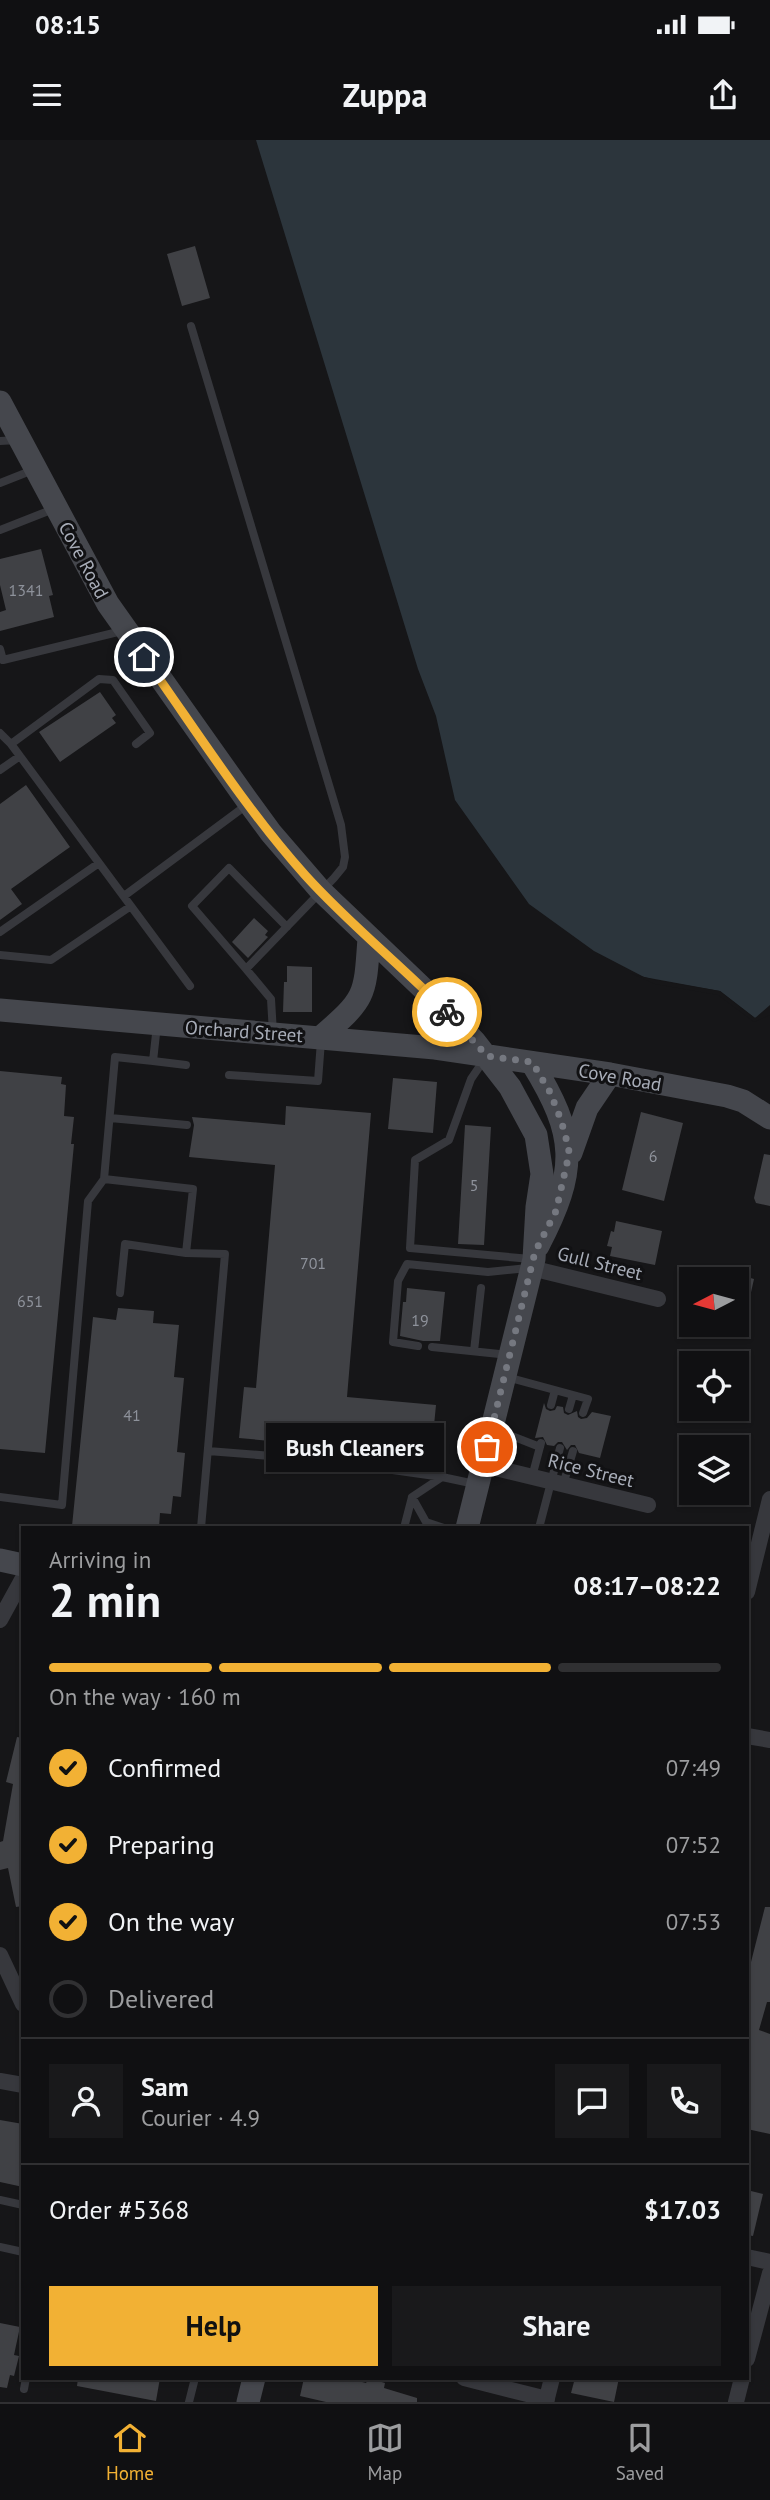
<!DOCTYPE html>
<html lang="en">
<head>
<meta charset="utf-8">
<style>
  body { margin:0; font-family:"PT Sans",sans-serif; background:#19191b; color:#f1f3f6; height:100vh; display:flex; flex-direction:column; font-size:26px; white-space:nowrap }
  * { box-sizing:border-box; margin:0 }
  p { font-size:23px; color:#9c9d9f }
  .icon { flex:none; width:38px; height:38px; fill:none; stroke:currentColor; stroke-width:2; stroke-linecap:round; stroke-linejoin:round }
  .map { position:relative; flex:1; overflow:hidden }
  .details { position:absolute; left:21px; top:1386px; width:728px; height:854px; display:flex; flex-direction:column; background:#101012; border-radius:0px; box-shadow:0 2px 5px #0004,0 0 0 2px #303032 }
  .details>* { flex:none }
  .needle { width:46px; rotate:264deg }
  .fabs { position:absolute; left:679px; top:1127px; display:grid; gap:14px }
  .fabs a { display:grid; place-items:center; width:70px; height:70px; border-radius:0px; background:#101012; box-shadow:0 2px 5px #0004,0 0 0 2px #303032; font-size:35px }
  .pin { position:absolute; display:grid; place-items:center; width:60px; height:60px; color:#fff; margin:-30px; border:4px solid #fff; border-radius:50%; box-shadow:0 2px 7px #0007 }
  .courier { position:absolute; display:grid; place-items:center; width:70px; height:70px; margin:-35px; border:5px solid #f2b134; border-radius:50%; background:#fff; color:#222; box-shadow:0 2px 9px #0007 }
  .bubble { position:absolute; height:49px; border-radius:0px; background:#101012; box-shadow:0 2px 5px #0004,0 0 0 2px #303032; font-size:23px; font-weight:800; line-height:49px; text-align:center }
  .overview em { font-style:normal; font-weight:800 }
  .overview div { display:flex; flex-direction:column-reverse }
  .overview { display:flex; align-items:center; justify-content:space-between; height:119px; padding:0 28px }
  h1 { font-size:46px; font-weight:800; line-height:52px }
  .bar { display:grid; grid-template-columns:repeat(4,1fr); gap:10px 7px; align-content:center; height:84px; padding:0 28px }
  .bar i { height:9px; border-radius:5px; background:#303032 }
  .bar .on { background:#f2b134 }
  .bar p { grid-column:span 4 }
  .line { display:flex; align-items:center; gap:18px; padding:0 28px; border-top:2px solid #303032 }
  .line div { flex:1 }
  .round { display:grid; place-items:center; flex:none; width:74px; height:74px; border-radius:0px; background:#19191b }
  ol { padding:0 28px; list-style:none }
  li { display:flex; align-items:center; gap:21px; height:77px }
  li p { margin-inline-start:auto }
  li .icon { padding:7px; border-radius:50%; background:#f2b134; color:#111; stroke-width:4 }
  li:last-child { color:#9c9d9f }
  li i { width:38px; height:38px; border:4px solid #303032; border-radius:50% }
  .cta { display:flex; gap:14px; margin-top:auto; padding:14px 28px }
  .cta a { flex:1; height:80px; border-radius:0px; background:#f2b134; color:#111; font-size:28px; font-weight:800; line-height:80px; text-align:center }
  .cta a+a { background:#19191b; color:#f1f3f6 }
  .status { display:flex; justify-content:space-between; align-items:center; height:49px; padding:0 35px; background:#101012; direction:ltr }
  .status svg { height:19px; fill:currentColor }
  header { display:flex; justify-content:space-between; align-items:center; height:91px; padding:0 28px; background:#101012; font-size:32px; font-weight:800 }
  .menu { display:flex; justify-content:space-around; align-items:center; height:98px; border-top:2px solid #303032; background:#101012; font-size:19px; color:#9c9d9f }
  .menu a { display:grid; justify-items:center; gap:4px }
  .menu .on { color:#f2b134 }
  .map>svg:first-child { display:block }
</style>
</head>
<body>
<div class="status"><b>08:15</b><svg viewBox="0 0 49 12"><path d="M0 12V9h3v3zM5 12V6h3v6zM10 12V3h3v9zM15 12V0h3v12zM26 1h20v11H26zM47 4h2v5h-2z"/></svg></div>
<header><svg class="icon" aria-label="menu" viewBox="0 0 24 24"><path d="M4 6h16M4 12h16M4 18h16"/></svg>Zuppa<svg class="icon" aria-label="share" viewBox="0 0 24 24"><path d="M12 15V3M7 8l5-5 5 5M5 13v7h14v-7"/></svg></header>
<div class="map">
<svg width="770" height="2262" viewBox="0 0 770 2262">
  <rect width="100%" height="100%" fill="#161618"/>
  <path fill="#2c353c" d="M 256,0 L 770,0 L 770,871 L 755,878 L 720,851 L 644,837 L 594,811 L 529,764 L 455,660 L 436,576 L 418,529 Z"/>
  <path fill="#161618" d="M 630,833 L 655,840 L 720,851 L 755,878 L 770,865 L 770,875 L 754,882 L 718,855 L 655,844 Z"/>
  <path fill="#404145" d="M 195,106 L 210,158 L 182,166 L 167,114 Z
    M 41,409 L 53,455 L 49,456 L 54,477 L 0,491 L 0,472 L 6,470 L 0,445 L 0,419 Z
    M 100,552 L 116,575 L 112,578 L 116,583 L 60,622 L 39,592 Z
    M 26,645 L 70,707 L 11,749 L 22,764 L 0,780 L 0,664 Z
    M 254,778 L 268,791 L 265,795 L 268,797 L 248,818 L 232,802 Z
    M 287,826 L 312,827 L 312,872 L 283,872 L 284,842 L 287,842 Z
    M 0,931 L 62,937 L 61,944 L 66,945 L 64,976 L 74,977 L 71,1004 L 74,1004 L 45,1313 L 0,1309 Z
    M 393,938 L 437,942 L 433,993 L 388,989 Z
    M 286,966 L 371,973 L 347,1257 L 436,1265 L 431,1316 L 239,1298 L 244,1247 L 256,1248 L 275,1025 L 189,1017 L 194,985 L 192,977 L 285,985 Z
    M 641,972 L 683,983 L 664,1061 L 622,1050 Z
    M 465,985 L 491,987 L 484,1105 L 458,1104 Z
    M 764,1014 L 770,1015 L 770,1066 L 756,1063 L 754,1058 Z
    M 616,1081 L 662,1091 L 655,1125 L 610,1116 L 612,1107 L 607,1106 L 611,1091 L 614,1092 Z
    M 737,1134 L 754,1139 L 743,1188 L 737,1188 Z
    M 407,1148 L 445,1152 L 440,1201 L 423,1201 L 400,1196 L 403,1162 L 406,1162 Z
    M 118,1168 L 154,1171 L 153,1183 L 179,1185 L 174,1237 L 184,1238 L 177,1312 L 185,1313 L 181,1357 L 173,1356 L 171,1374 L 160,1373 L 159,1388 L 72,1386 L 93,1177 L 116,1180 Z
    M 544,1263 L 546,1269 L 550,1271 L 555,1270 L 557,1266 L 563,1267 L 564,1273 L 568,1275 L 577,1271 L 578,1277 L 581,1279 L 587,1278 L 592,1272 L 611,1276 L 600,1318 L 579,1313 L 575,1305 L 571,1305 L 567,1310 L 562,1302 L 558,1302 L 554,1306 L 547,1305 L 543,1297 L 535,1298 Z
    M 17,1597 L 23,1598 L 23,1766 L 16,1767 L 8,1728 L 0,1730 L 0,1702 L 3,1701 L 13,1644 L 6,1642 Z
    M 765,1767 L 770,1767 L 770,1862 L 767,1862 L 759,1890 L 770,1894 L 770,1994 L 747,1989 L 747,1925 L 750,1914 L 747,1914 L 747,1820 L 751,1822 Z
    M 0,1980 L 23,1984 L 23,2047 L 0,2042 Z
    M 747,2050 L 763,2054 L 753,2096 L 747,2095 Z
    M 0,2183 L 20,2187 L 14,2215 L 19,2216 L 14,2236 L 10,2235 L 7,2248 L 0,2247 Z
    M 78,2238 L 160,2238 L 156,2261 L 77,2246 Z
    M 304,2238 L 347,2238 L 366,2243 L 369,2238 L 385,2243 L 384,2248 L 417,2258 L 417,2262 L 326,2262 L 300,2256 Z
    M 575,2238 L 619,2238 L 614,2262 L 571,2253 Z"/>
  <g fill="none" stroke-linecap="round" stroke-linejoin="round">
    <path stroke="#37383d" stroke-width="8" d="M 191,186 L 341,685 L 345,717 L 343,727 L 334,738 L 246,829 L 271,859 L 273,893
      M 0,301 L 18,300
      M 0,343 L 33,330
      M 0,390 L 56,368
      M 0,509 L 3,520 L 122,491
      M 0,593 L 11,604 L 190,846
      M 11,604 L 99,539 L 113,540 L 150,593 L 136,604
      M 0,630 L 20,616
      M 124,756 L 248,664
      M 0,792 L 99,723
      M 0,815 L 51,820 L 131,766
      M 246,829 L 192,766 L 229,728 L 287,787
      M 486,917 L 471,939 L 449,1000 L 415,1020 L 410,1108 L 531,1119
      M 153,921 L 186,925
      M 229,935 L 318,941 L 321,901
      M 110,978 L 187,985
      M 104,1039 L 193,1049 L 186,1113 L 225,1114 L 201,1388
      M 120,1153 L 125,1104 L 186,1113
      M 418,1206 L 393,1202 L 398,1141 L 407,1124 L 488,1132 L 528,1128
      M 432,1207 L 509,1215
      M 474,1211 L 481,1148
      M 507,1237 L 588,1259 L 583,1273
      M 551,1265 L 555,1250
      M 569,1269 L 573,1255
      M 494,1289 L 540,1307
      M 208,1311 L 322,1320 L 442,1337
      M 532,1337 L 541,1303
      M 563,1345 L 573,1311
      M 0,1357 L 62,1365 L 88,1061 L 104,1039 L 115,917 L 153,921 L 157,885
      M 412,1357 L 426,1382 L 444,1388
      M 404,1388 L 412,1357 L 442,1337 L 475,1344
      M 539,1388 L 560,1308
      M 0,2060 L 23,2065
      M 0,2107 L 23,2112
      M 24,2249 L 26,2238
      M 189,2262 L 195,2238"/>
    <path stroke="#37383d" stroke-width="16" d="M 531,1128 L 658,1159
      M 483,1325 L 648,1365
      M 747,1452 L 770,1359
      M 0,1480 L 23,1438
      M 747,1596 L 770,1600
      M 0,1815 L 23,1864
      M 0,1941 L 23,1945
      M 747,2117 L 770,2122
      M 747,2219 L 770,2133
      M 464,2238 L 547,2259
      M 546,2262 L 552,2238
      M 736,2262 L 742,2238"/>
    <path stroke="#45474d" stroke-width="23" d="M 0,262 L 108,464 L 249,663 L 271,693 L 321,751 L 434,859 L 475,902 L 510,947 L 536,995 L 542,1034 L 537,1067 L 534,1119 L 467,1388
      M 0,870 L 435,908 L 610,934 L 727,956 L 743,961 L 770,978
      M 321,897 C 366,858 365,857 369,798
      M 532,923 C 577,996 578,1029 538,1106
      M 571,1013 L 587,968 L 610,934
      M 0,1420 L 23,1425
      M 248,2262 L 254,2238"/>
  </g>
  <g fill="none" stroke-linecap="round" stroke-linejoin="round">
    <path stroke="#757880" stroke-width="7" stroke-dasharray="0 12.6" d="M 447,872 L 487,916 L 532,922 L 550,952 L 561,980 L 569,1009 L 567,1023 L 556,1071 L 535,1112 L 487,1307"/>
    <path stroke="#f2b134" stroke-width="9" d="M 144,517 C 196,590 245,668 305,735 C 349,784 401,825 447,872"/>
  </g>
  <g text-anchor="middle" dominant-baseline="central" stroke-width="6" stroke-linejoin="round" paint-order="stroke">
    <g font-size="16" fill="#8e929b">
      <text x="26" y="450">1341</text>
      <text x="653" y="1016">6</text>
      <text x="474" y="1045">5</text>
      <text x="313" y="1123">701</text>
      <text x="30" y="1161">651</text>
      <text x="420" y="1180">19</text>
      <text x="132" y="1275">41</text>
    </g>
    <g font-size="19" fill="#a8adb8" stroke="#111113">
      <text transform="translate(84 420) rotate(62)">Cove Road</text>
      <text transform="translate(244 891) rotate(4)">Orchard Street</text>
      <text transform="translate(620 937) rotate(10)">Cove Road</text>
      <text transform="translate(600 1123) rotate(14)">Gull Street</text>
      <text transform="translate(591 1330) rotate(14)">Rice Street</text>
    </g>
  </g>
</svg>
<div class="fabs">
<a><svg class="needle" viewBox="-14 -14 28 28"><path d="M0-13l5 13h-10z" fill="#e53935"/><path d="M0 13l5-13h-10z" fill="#9c9d9f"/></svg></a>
<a><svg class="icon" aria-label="locate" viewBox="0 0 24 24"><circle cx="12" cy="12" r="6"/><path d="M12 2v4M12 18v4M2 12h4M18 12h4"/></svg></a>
<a><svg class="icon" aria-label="layers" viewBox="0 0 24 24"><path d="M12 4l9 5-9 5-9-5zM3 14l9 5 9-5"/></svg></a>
</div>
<div class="pin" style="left:487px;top:1307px;background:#ea580c"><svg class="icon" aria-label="bag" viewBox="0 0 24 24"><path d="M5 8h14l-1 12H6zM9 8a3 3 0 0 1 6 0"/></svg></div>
<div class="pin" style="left:144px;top:517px;background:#1f2937"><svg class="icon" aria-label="home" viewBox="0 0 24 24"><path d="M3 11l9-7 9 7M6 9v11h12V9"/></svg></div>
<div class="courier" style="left:447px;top:872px"><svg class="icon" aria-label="bike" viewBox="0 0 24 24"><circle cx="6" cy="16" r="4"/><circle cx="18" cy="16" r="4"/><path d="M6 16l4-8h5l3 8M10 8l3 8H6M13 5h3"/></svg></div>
<div class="bubble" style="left:266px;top:1283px;width:178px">Bush Cleaners</div>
<section class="details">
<div class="overview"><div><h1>2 min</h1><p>Arriving in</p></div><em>08:17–08:22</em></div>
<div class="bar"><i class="on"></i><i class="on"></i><i class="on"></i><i></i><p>On the way · 160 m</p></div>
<ol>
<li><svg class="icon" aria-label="check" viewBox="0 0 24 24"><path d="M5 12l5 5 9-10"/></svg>Confirmed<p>07:49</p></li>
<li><svg class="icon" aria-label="check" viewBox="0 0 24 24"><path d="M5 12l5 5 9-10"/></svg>Preparing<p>07:52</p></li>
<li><svg class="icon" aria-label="check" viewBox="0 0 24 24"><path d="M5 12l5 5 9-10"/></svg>On the way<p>07:53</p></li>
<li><i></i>Delivered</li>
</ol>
<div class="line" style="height:126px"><a class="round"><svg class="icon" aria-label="person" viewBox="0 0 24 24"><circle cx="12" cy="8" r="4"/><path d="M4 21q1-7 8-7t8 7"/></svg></a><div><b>Sam</b><p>Courier · 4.9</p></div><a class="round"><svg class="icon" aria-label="chat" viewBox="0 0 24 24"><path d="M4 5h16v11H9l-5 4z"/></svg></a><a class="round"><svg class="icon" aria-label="phone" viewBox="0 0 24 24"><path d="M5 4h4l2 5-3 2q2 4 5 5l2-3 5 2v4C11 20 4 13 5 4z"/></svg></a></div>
<div class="line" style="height:91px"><div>Order #5368</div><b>$17.03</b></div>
<div class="cta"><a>Help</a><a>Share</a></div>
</section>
</div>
<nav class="menu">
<a class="on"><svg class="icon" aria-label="home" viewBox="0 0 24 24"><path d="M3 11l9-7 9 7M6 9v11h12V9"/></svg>Home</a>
<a><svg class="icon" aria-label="map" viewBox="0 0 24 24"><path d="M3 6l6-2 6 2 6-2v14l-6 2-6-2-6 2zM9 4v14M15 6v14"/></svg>Map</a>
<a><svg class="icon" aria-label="saved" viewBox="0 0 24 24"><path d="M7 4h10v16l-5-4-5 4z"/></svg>Saved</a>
</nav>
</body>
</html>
